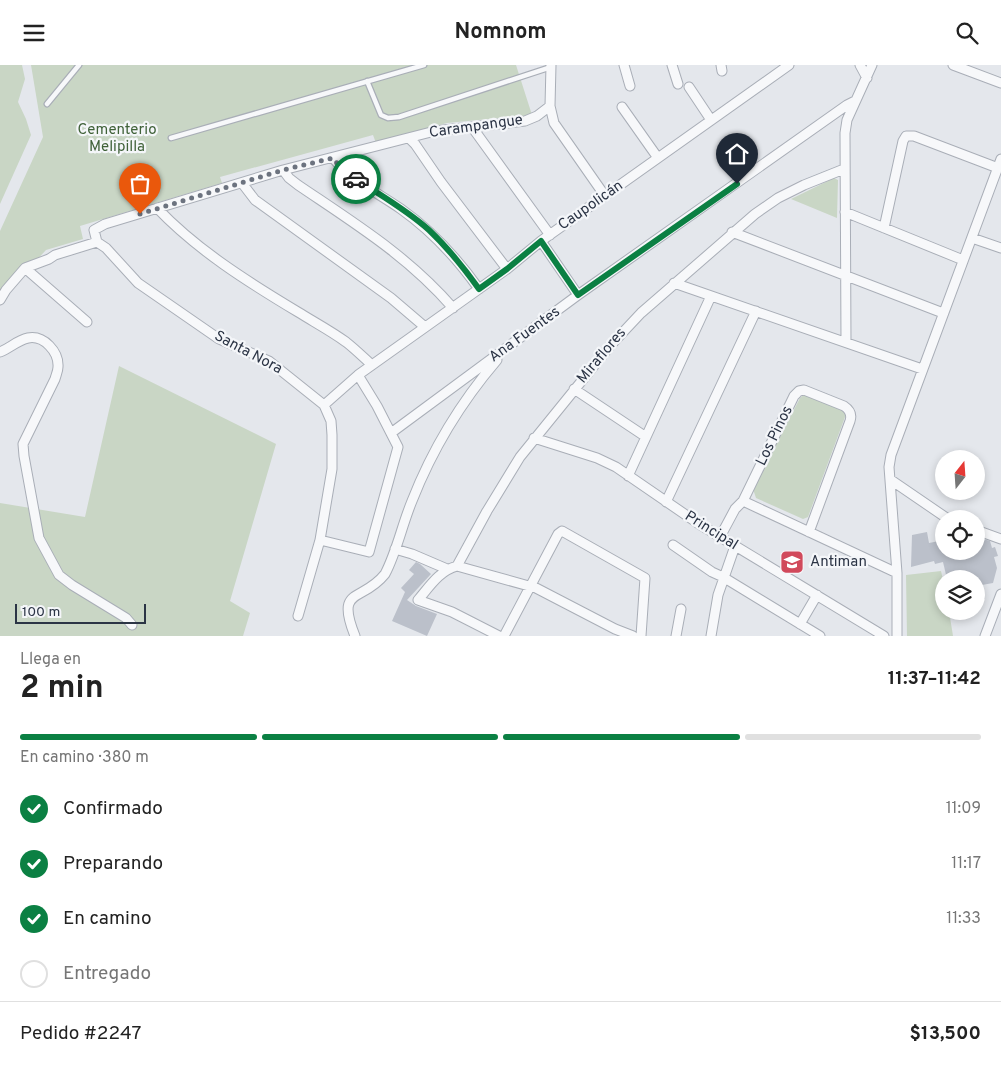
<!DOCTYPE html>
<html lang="es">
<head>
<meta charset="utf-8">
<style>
  body { margin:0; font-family:Overpass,sans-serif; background:#f2f2f2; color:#222; height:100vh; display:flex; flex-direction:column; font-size:19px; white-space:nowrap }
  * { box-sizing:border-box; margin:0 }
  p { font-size:16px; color:#767676 }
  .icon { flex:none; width:28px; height:28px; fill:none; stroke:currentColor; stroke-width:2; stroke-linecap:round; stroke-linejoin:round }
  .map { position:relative; height:571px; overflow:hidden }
  .panel { display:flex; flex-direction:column; background:#fff; flex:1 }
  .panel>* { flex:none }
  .needle { width:32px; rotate:17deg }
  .tools { position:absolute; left:935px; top:385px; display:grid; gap:10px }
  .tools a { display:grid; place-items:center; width:50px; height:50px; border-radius:50%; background:#fff; box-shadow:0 2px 8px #0003; font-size:25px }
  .scale { position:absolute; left:15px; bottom:12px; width:131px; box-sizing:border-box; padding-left:5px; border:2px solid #2b3445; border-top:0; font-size:14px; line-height:18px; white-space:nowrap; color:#2b3445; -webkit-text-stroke:4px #f4f6f9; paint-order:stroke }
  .pin { position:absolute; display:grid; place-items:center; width:42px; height:42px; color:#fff; margin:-51px -21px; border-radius:50% 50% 50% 0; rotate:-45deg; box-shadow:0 0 5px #0007 }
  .pin .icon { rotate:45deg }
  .courier { position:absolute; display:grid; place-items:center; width:50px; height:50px; margin:-25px; border:4px solid #0b8043; border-radius:50%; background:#fff; color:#222; box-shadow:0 1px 6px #0007 }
  .overview em { font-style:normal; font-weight:700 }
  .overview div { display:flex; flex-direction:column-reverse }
  .overview { display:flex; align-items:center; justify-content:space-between; height:85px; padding:0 20px }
  h1 { font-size:32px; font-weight:700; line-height:38px }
  .bar { display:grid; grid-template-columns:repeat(4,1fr); gap:8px 5px; align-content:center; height:60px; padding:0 20px }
  .bar i { height:6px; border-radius:4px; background:#e0e0e0 }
  .bar .active { background:#0b8043 }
  .bar p { grid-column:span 4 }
  .line { display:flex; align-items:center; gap:12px; padding:0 20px; border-top:1px solid #e0e0e0 }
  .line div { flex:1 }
  ol { padding:0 20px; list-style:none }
  li { display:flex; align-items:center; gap:15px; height:55px }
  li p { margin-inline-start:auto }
  li .icon { padding:5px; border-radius:50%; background:#0b8043; color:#fff; stroke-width:4 }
  li:last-child { color:#767676 }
  li i { width:28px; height:28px; border:2px solid #e0e0e0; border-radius:50% }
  header { display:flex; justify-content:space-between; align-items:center; height:65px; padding:0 20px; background:#fff; font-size:22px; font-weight:700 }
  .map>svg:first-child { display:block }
</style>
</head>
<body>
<header><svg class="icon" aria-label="menu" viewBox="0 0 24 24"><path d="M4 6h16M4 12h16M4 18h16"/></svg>Nomnom<svg class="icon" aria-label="search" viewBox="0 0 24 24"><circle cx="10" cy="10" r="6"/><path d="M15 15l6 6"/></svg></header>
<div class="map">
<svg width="1001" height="571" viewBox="0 0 1001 571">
  <rect width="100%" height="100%" fill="#e4e7ec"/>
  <path fill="#c9d6c5" d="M 0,0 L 22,0 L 25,14 L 18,37 L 26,54 L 31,70 L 0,139 Z
    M 31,0 L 516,0 L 532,50 L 447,58 L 376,78 L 373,70 L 220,112 L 222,118 L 80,161 L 83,174 L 46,185 L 4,230 L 0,239 L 0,166 L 43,72 Z
    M 834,113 L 838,115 L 837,153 L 791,134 Z
    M 119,301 L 276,379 L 230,536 L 250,548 L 243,571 L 0,571 L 0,438 L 85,452 Z
    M 805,329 L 845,345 L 845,352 L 808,452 L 803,454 L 756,433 L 753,424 L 800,333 Z
    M 941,506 L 944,519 L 944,546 L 949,546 L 953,571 L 907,571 L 906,510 Z"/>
  <path fill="#bbc0ca" d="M 927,467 L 929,478 L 944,475 L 944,486 L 976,486 L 976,472 L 990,476 L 992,483 L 995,482 L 998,491 L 994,492 L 997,503 L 993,518 L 982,520 L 985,534 L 976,536 L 976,514 L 947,514 L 943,497 L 935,499 L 934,496 L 911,502 L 912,470 Z
    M 416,497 L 420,499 L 431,509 L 407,535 L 416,541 L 437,549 L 427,571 L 392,556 L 405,527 L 401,523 L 414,509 L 409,505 Z"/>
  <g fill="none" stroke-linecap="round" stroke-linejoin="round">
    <g stroke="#a9aeb7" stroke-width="7">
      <path id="lane" d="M 367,16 L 381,50 L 388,53 L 399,52 L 551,2
        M 47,39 L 79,0
        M 171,73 L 424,0"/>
    </g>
    <g stroke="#a9aeb7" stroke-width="11">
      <path id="street" d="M 551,0 L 550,41 L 554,58 L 605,131
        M 624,0 L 630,21
        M 672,0 L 678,19
        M 721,0 L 722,6
        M 860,0 L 867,13
        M 953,0 L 1001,18
        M 689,22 L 711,55
        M 622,42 L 658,93
        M 472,62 L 550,170
        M 409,73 L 415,79 L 441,117 L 507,204
        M 333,93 C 351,115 378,128 401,144 C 432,166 457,193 479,224
        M 283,105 L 289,113 L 298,120 C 354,158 408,191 453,243
        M 242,118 L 255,135 L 391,233 L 425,262
        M 157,143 C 197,185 248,217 298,247 C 314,257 331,266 346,277 C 355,284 363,292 372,300
        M 845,147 L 963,195
        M 884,163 L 903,76 L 906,71 L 914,71 L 998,103
        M 732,167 L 943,248
        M 972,173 L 1001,183
        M 541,176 L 578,230
        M 97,177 L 106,183 L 138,218 L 219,274 L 269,296 L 324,340 L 331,356 L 332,370 L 332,404 L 320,475 L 298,551
        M 25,203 L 87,257
        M 674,218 L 922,304
        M 0,235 L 6,225 L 25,203 L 49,194 L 55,190 L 97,177 L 94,165 L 105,159 L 283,105 L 435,66 L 525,56 L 537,51 L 550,41
        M 846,277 L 845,68 L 847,55 L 872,0
        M 0,287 C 10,283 18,275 28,273 C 44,270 59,287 58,302 C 58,306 56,310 55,314 L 23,379 L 24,391 L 39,473 L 59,510 L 72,520 L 126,553 L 132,560
        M 574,324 L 646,372
        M 324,340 L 358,310 L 507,204 L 541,176 L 789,0
        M 391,368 L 578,230 L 847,40 L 855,36
        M 534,373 L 597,393 L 616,402 L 699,459 L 884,571
        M 628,411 L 711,231
        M 891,415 L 948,454
        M 743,436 L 897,508
        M 666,437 L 756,246
        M 976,465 L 1001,474
        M 720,472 L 735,444 L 743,436 L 794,331 L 799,326 L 804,325 L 844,341 C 850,345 852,350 850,356 L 809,467
        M 320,475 L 369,487 L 398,382 L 377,341 L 358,310
        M 673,480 L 712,507 L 723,512 L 820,571
        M 395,484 L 412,489 L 447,504
        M 457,501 L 536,523 L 615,564 L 633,571
        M 800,559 L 817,530
        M 355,571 C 335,521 362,538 385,509 C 397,486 402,460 412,436 C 432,385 461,337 497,295
        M 499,571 L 452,547 L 418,535 C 430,521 439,506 457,501 L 487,446 L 520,392 L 610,281 L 641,248 L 755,149 L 778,133 L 804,120 L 844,104
        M 504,571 L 558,469 L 562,466 L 645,513 L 641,571
        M 676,571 L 681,544
        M 711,571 L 718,530 L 735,481
        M 897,571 L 897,508 L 889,402 L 891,390 L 1001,94
        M 985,571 L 1001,529"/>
    </g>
    <use href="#lane" stroke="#f7f8fa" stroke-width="4.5"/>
    <use href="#street" stroke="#f7f8fa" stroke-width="9"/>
  </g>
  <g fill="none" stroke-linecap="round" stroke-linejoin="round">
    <path stroke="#6c737f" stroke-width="5" stroke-dasharray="0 9" d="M 140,149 L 283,105 L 333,93 L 340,102 L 356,114"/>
    <path stroke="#0b8043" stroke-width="6" d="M 356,114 C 380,130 407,145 429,165 C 448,183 464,203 479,224 L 507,204 L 541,176 L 578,230 L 737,119"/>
  </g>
  <defs>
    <g id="school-square" transform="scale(1.25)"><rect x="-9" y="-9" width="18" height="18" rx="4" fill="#d1495b" stroke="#f4f6f9"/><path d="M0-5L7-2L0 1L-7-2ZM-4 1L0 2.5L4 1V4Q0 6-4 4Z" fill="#fff"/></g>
  </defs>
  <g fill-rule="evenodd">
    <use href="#school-square" x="792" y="497"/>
  </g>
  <g text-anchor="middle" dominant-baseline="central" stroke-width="4.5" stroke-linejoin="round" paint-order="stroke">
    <g font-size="15" fill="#2b3445" stroke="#f4f6f9">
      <text transform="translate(476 62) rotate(-8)">Carampangue</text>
      <text transform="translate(591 141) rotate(-35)">Caupolicán</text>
      <text transform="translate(525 270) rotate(-36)">Ana Fuentes</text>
      <text transform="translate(248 288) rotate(28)">Santa Nora</text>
      <text transform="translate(602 291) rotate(-50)">Miraflores</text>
      <text transform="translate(775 371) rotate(-64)">Los Pinos</text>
      <text transform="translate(711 466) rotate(32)">Principal</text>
    </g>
    <g font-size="15" fill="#3f6138" stroke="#f4f6f9">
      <text x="117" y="65">Cementerio<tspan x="117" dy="17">Melipilla</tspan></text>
    </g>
    <g font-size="15" fill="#2b3445" stroke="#f4f6f9" text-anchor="start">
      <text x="810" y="497">Antiman</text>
    </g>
  </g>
</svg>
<div class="tools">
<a><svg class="needle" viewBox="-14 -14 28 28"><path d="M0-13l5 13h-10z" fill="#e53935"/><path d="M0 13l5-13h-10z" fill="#767676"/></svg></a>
<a><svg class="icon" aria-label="locate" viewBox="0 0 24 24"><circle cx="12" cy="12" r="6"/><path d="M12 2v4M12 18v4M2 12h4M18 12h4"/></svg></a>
<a><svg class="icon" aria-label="layers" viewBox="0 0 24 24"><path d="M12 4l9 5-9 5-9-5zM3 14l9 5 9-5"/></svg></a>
</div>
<div class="scale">100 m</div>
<div class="pin" style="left:140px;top:149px;background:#ea580c"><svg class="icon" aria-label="bag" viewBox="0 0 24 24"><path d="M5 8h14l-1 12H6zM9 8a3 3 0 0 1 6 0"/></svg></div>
<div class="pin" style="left:737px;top:119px;background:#1f2937"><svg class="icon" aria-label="home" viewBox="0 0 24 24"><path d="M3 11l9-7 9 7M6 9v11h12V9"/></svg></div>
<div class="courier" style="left:356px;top:114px"><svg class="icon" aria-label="car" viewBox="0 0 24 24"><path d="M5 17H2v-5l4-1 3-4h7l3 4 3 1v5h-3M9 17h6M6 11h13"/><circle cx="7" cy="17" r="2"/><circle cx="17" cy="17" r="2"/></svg></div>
</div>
<section class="panel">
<div class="overview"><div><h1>2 min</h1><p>Llega en</p></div><em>11:37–11:42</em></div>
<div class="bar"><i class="active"></i><i class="active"></i><i class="active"></i><i></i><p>En camino · 380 m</p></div>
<ol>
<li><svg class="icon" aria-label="check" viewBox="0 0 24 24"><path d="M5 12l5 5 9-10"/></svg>Confirmado<p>11:09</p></li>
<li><svg class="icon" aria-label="check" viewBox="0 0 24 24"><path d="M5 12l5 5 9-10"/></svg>Preparando<p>11:17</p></li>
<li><svg class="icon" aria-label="check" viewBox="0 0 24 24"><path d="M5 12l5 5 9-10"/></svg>En camino<p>11:33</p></li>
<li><i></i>Entregado</li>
</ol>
<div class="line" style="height:65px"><div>Pedido #2247</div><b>$13,500</b></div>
</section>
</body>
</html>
